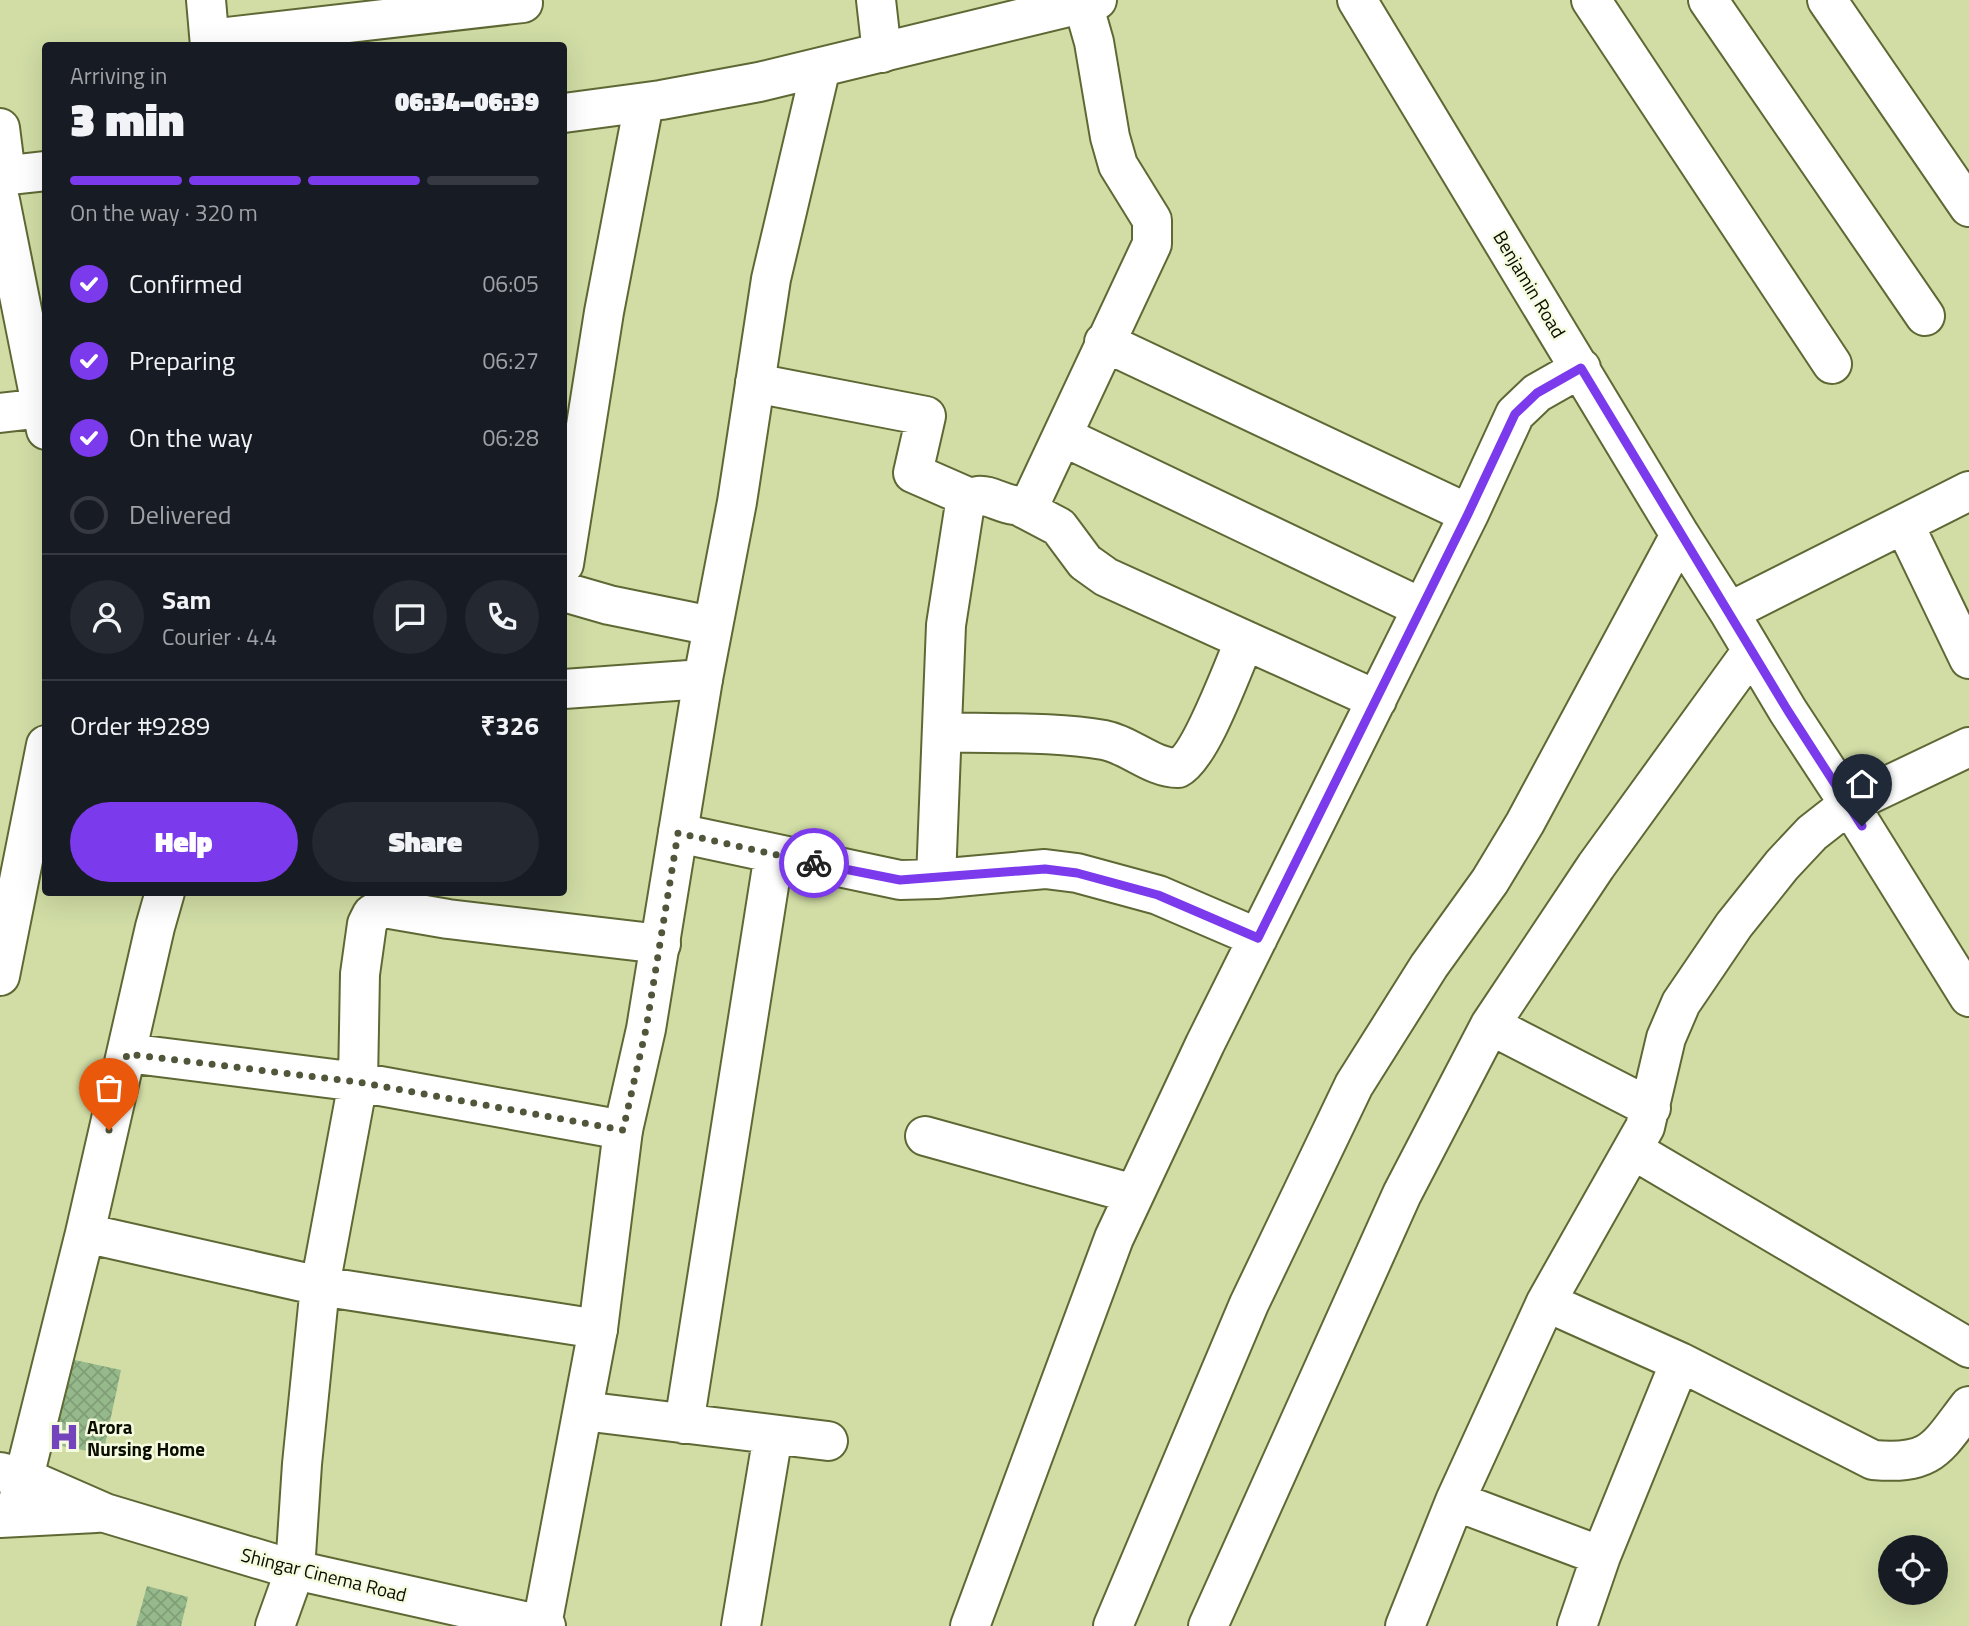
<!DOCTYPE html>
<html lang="en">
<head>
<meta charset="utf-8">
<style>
  body { margin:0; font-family:"Titillium Web",sans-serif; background:#242831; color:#f1f3f6; height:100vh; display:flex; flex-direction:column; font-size:26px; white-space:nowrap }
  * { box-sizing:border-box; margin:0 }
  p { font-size:23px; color:#9ea1a6 }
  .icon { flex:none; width:38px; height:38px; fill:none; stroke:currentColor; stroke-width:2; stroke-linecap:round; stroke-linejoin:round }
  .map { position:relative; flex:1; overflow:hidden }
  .side { position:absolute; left:42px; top:42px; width:525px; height:854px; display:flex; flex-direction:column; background:#171b24; border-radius:7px; box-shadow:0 7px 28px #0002 }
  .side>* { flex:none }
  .tools { position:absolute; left:1878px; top:1535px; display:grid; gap:14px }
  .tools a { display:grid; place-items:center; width:70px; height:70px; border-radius:50%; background:#171b24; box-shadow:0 7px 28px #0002; font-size:35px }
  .pin { position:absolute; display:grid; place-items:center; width:60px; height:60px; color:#fff; margin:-72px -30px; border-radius:50% 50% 50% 0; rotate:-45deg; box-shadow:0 0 7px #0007 }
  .pin .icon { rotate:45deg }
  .courier { position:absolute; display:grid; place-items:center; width:70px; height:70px; margin:-35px; border:5px solid #7c3aed; border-radius:50%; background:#fff; color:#222; box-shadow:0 2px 9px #0007 }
  .overview em { font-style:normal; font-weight:800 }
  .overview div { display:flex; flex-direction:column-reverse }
  .overview { display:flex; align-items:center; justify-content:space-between; height:119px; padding:0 28px }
  h1 { font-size:46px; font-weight:800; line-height:52px }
  .bar { display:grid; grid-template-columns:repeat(4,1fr); gap:10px 7px; align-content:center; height:84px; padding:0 28px }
  .bar i { height:9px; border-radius:5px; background:#363941 }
  .bar .current { background:#7c3aed }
  .bar p { grid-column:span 4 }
  .line { display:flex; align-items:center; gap:18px; padding:0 28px; border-top:2px solid #363941 }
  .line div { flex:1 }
  .round { display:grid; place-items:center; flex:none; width:74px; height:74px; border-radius:37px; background:#242831 }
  ol { padding:0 28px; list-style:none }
  li { display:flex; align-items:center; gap:21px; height:77px }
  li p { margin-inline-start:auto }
  li .icon { padding:7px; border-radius:50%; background:#7c3aed; color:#fff; stroke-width:4 }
  li:last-child { color:#9ea1a6 }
  li i { width:38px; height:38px; border:4px solid #363941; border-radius:50% }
  .button { display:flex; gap:14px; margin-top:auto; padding:14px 28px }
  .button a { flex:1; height:80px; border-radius:42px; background:#7c3aed; color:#fff; font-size:28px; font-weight:800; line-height:80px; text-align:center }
  .button a+a { background:#242831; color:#f1f3f6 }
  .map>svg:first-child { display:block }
</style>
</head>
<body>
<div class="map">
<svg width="1969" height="1626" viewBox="0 0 1969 1626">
  <defs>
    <pattern id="building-cross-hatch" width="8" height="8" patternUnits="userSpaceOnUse" patternTransform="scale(1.75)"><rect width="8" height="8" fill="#96b98b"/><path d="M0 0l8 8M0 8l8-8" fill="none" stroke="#809e76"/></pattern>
  </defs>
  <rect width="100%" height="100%" fill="#d1dda5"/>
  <path fill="url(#building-cross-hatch)" d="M 70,1359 L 121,1370 L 103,1454 L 52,1444 Z
    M 147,1586 L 188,1597 L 181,1626 L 136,1626 Z"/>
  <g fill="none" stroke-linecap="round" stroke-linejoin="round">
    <g stroke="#5e6834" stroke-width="42">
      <path id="minor" d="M 206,0 L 210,46
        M 876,0 L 882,53
        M 1357,0 L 1680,535 L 1729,612 L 1788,711 L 1849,804 L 1969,997
        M 1591,0 L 1832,364
        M 1708,0 L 1925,316
        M 1827,0 L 1969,207
        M 210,39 L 523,3
        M 0,128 L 6,175
        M 0,200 L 46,430
        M 1104,342 L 1469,514
        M 755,383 L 926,416 L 913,473 L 970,498
        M 0,413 L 43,408
        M 1062,436 L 1422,608
        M 1021,507 L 1059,527 L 1085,562 L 1106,577 L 1377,700
        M 1904,524 L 1969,659
        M 564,564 L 604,312 L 644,103
        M 564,592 L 609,605 L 712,626
        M 1729,612 L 1969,491
        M 564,689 L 703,679
        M 943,732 C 994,734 1053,731 1104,740 C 1130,745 1152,768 1178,768 C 1201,757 1233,667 1245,640
        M 678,833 L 900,880 L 936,879 L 1045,869 L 1077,873 L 1158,895 L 1258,938
        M 936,879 L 946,625 L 964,510 C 978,475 1005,517 1031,502 L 1152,244 L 1152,220 L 1118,165 L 1110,137 L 1094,42 L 1082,0
        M 0,976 L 46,745
        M 1490,1025 L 1651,1108
        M 127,1053 L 358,1082 L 623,1130
        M 925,1136 L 1134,1194
        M 1633,1150 L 1969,1348
        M 85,1233 L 320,1286 L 598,1329
        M 1546,1302 L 1680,1362 L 1873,1460 C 1932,1465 1936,1449 1969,1406
        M 583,1411 L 828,1441
        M 684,1424 L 774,854
        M 1455,1501 L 1601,1556
        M 16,1509 L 85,1233 L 155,927 L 165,892
        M 275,1626 L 295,1570 L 302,1464 L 320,1286 L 358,1082 L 360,974 L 367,924 L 372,914 L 380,909 L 390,909 L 448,919 L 661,944
        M 741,1626 L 773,1435
        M 970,1626 L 1114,1238 L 1205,1044 L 1469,514 L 1515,414 L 1537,393 L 1581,368
        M 1113,1626 L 1249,1304 L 1354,1085 L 1429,966 L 1490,881 L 1525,823 L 1680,535
        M 1208,1626 L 1402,1194 L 1490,1025 L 1596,866 L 1751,652
        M 1405,1626 L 1455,1501 L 1546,1302 L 1645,1127 L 1666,1038 L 1681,1003 L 1734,925 L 1782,865 L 1812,833 L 1849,804 L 1969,747
        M 1577,1626 L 1601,1556 L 1680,1362"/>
    </g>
    <g stroke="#5e6834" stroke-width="42">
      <path id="tertiary" d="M 564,113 L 661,100 L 759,82 L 1097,0
        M 0,176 L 46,171
        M 0,1472 L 25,1478 L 105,1513 L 295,1570 L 546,1626
        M 0,1518 L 96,1513
        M 542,1625 L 598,1329 L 623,1130 L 646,1029 L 703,679 L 737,502 L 771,279 L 821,67"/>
    </g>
    <use href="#minor" stroke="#fff" stroke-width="38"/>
    <use href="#tertiary" stroke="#fff" stroke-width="38"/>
  </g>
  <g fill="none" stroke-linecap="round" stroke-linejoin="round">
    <path stroke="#50563a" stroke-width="7" stroke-dasharray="0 12.6" d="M 109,1130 L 127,1054 L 358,1082 L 623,1130 L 646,1029 L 678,833 L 814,863"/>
    <path stroke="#7c3aed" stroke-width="9" d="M 814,863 L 900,880 L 1045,869 L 1077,873 L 1158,895 L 1258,938 L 1468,514 L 1515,414 L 1537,393 L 1581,368 L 1788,711 L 1862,826"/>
  </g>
  <defs>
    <g id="hospital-bare" transform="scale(2.415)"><path d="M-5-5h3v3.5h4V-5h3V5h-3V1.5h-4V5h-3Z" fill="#7444bc" stroke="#f4fbde" stroke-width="2.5" paint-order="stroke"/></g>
  </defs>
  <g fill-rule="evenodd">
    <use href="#hospital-bare" x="64" y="1437"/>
  </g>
  <g text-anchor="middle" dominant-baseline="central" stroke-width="5" stroke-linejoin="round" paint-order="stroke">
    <g font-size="19" fill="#0a0d00" stroke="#f4fbde">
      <text transform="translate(1530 284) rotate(59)">Benjamin Road</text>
      <text transform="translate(324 1574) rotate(14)">Shingar Cinema Road</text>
    </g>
    <g font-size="19" font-weight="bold" fill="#0a0d00" stroke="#f4fbde" text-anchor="start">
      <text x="87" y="1426">Arora<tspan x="87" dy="22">Nursing Home</tspan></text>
    </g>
  </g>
</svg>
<div class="tools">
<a><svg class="icon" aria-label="locate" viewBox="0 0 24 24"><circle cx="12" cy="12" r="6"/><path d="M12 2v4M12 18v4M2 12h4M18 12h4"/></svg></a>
</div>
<div class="pin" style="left:109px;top:1130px;background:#ea580c"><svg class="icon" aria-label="bag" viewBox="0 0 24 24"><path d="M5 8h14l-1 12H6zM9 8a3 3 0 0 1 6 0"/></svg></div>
<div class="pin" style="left:1862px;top:826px;background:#1f2937"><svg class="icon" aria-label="home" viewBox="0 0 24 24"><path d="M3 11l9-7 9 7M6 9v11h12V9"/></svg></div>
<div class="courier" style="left:814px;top:863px"><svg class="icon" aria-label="bike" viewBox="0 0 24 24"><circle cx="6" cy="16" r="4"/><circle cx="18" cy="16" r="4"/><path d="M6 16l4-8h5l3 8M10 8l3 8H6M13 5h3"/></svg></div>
<section class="side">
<div class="overview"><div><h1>3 min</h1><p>Arriving in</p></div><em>06:34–06:39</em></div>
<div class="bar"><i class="current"></i><i class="current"></i><i class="current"></i><i></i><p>On the way · 320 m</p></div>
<ol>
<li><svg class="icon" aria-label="check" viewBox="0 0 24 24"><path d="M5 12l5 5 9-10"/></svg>Confirmed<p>06:05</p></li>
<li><svg class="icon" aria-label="check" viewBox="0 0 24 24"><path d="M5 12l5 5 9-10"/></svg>Preparing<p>06:27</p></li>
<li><svg class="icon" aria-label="check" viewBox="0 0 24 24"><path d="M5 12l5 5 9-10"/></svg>On the way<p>06:28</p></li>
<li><i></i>Delivered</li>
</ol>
<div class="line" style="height:126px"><a class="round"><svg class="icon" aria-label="person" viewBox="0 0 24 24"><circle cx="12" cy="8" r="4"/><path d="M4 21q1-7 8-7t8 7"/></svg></a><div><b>Sam</b><p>Courier · 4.4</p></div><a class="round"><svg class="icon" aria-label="chat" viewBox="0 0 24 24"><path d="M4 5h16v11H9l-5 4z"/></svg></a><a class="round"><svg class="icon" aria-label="phone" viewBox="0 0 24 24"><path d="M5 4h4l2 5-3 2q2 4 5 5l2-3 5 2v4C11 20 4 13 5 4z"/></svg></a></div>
<div class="line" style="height:91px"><div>Order #9289</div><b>₹326</b></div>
<div class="button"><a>Help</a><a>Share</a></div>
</section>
</div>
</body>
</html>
